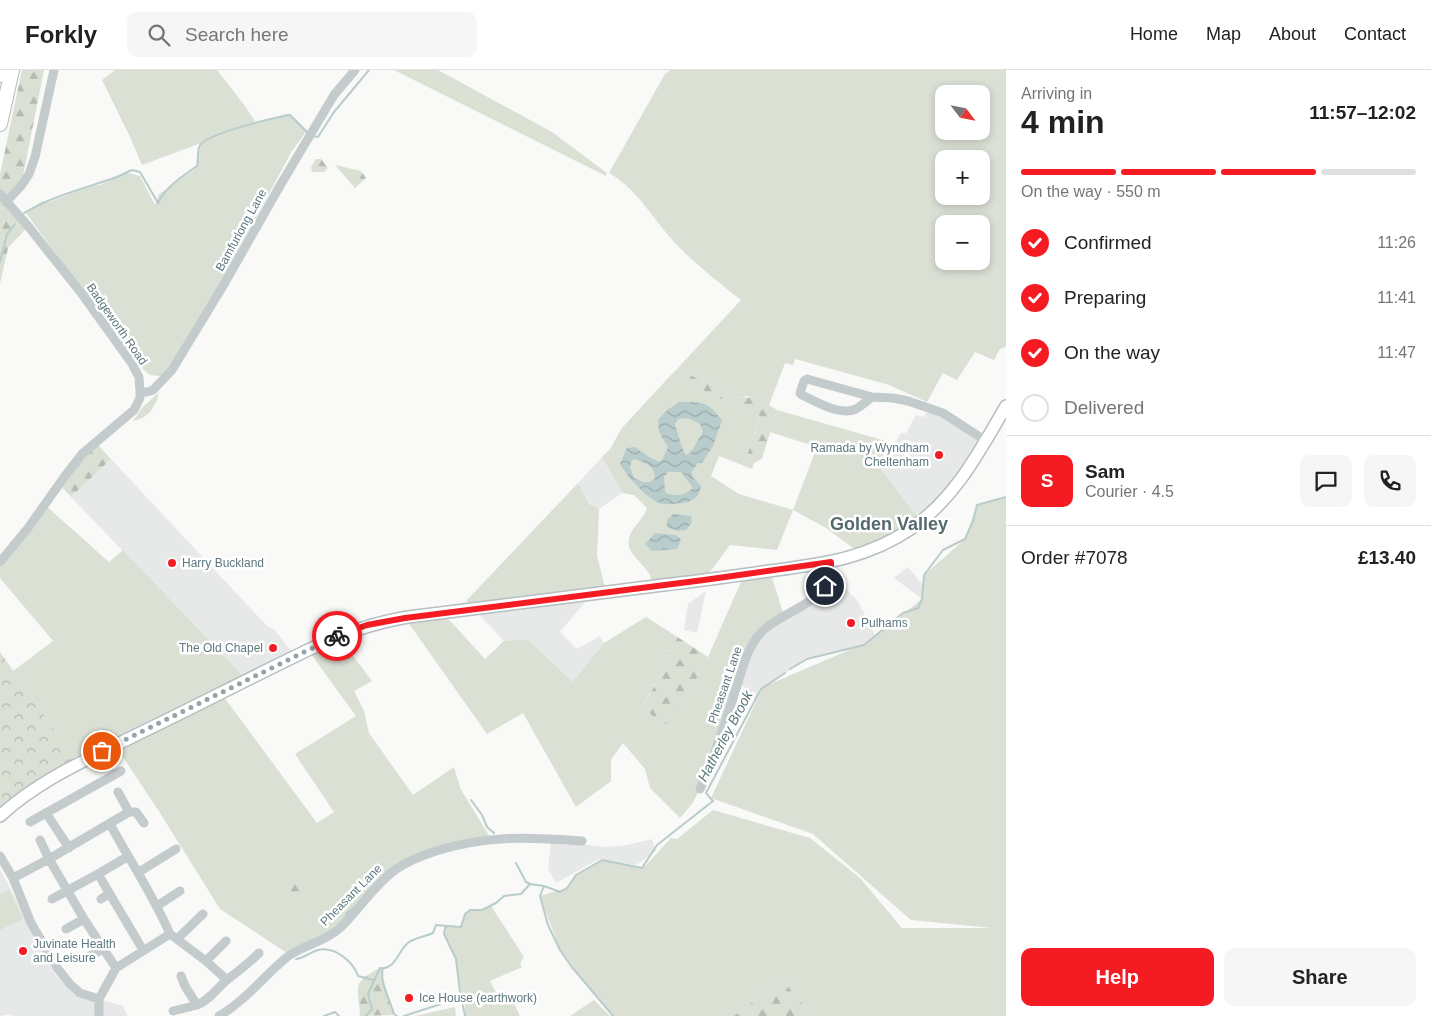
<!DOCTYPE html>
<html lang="en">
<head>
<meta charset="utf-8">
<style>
  body { margin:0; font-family:Helvetica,sans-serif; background:#f6f6f6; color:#222; height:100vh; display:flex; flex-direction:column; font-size:19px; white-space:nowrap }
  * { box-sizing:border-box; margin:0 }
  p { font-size:16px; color:#767676 }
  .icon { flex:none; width:28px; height:28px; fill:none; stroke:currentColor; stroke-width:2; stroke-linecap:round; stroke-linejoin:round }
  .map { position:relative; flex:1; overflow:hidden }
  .panel { display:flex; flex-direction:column; background:#fff; width:425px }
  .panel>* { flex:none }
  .needle { width:32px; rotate:122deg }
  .buttons { position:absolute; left:935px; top:15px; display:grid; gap:10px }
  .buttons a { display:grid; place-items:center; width:55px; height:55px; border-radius:10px; background:#fff; box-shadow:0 2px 8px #0003; font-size:25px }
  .pin { position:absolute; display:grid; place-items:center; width:42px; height:42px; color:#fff; margin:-21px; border:2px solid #fff; border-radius:50%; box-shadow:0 1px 5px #0007 }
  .courier { position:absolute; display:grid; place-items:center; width:50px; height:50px; margin:-25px; border:4px solid #f51b23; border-radius:50%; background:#fff; color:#222; box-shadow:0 1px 6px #0007 }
  .summary em { font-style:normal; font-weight:700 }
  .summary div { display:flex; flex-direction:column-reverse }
  .summary { display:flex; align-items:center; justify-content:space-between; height:85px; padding:0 15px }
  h1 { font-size:32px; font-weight:700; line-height:38px }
  .bar { display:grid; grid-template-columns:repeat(4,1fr); gap:8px 5px; align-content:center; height:60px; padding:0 15px }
  .bar i { height:6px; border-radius:4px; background:#e0e0e0 }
  .bar .current { background:#f51b23 }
  .bar p { grid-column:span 4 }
  .line { display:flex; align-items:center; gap:12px; padding:0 15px; border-top:1px solid #e0e0e0 }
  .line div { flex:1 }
  .round { display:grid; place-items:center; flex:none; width:52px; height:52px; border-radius:10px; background:#f6f6f6 }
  ol { padding:0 15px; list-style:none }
  li { display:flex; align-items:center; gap:15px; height:55px }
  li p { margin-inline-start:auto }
  li .icon { padding:5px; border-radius:50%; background:#f51b23; color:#fff; stroke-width:4 }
  li:last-child { color:#767676 }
  li i { width:28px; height:28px; border:2px solid #e0e0e0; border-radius:50% }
  .cta { display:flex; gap:10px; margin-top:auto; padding:10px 15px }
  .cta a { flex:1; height:58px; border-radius:10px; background:#f51b23; color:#fff; font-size:20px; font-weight:700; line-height:58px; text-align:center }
  .cta a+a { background:#f6f6f6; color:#222 }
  header { display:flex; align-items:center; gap:30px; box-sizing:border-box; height:70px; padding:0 25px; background:#fff; border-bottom:1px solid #e0e0e0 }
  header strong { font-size:24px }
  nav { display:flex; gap:28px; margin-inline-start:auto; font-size:18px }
  .search { width:350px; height:45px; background:#f6f6f6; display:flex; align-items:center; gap:12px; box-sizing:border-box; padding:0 18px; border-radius:10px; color:#767676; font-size:19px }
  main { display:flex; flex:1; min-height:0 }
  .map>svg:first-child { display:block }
</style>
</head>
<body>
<header>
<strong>Forkly</strong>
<div class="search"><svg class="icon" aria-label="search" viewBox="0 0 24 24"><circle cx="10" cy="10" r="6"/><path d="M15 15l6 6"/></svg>Search here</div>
<nav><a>Home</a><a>Map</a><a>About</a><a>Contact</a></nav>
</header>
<main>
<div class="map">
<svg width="1006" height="946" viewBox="0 0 1006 946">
  <defs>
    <pattern id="forest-firs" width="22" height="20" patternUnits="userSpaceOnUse" patternTransform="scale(1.25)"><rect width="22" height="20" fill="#dbe0d5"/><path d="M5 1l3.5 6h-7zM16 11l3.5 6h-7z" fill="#b5bab2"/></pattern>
    <pattern id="park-crowns" width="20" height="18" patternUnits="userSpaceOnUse" patternTransform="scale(1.25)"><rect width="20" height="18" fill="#dbe0d5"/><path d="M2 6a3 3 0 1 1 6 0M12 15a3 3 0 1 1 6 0" fill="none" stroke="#b5bab2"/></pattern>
    <pattern id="water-waves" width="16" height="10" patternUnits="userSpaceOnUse" patternTransform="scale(1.25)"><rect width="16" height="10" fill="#b8cccc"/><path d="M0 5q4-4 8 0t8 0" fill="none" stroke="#99aaab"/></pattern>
  </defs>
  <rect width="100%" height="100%" fill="#f9f9f7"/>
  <path fill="#e7e9e8" d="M 929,338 L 986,371 L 921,451 L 875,393 L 888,376 L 893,376 L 901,363 L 906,363 L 916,345 L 924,347 Z
    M 602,387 L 622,423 L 599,439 L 589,434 L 578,413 Z
    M 111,389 L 267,556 L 274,559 L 291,581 L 243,606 L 71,427 Z
    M 908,497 L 923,515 L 922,529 L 894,508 Z
    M 827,512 L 838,518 L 847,520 L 858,531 L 875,565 L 864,575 L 807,589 L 761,619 L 755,630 L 739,611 L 754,571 L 793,542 Z
    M 706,521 L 697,563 L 684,560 L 688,534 Z
    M 592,524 L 560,562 L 577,579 L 600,566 L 604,573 L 573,613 L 527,569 L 504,571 L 474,539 Z
    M 652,769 L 656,781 L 636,795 L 599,789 L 556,813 L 548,799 L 551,771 L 606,777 L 627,775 Z
    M 0,799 L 55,904 L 74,924 L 87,930 L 99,929 L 123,936 L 128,946 L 12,946 L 11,944 L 0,946 Z"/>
  <path fill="#dbe0d5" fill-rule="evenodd" d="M 115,0 L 217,0 L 245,36 L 257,54 L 286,44 L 290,44 L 306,62 L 292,81 L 220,214 L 165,303 L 160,306 L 150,305 L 134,291 L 26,143 L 42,131 L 50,132 L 91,115 L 100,115 L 125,102 L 140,106 L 155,135 L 159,124 L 193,101 L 198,95 L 198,87 L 201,73 L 142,95 L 131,69 L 102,10 Z
    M 394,0 L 438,0 L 552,62 L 607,103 L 606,106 Z
    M 670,0 L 1006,0 L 1006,277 L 1000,279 L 994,290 L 975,282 L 957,310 L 943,303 L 927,332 L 889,315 L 795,289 L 793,295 L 785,293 L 769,335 L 747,326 L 739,328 L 677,299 L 741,230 C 719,213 698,196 679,177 C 655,153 639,120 609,103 L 665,4 ZM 944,24 L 981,24 L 981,61 L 944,61 ZM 944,89 L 981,89 L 981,126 L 944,126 ZM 944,154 L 981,154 L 981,191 L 944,191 Z
    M 670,306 L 760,346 L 746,389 L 754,393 L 752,399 L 719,386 L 711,406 L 739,424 L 793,440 L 817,377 L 770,362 L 777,340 L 886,371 L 888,376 L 876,393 L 921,451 L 861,484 L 826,458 L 793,440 L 777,480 L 730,475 L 704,510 L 654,516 C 652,512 651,506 648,502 C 640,489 621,481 632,461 C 637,452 644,448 647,438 L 634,425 L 622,423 L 602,387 L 610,379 L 622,358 Z
    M 159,322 C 156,336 149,348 133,351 L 142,338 Z
    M 578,413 L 589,434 L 599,439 L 597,486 L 605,517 L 584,518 L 560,524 L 468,536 L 467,530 Z
    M 1006,428 L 1006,946 L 812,946 L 782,909 L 734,946 L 614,946 L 602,934 L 560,880 L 540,826 L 567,818 L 576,805 L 602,790 L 641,798 L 646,795 L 671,768 L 677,769 L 713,740 L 810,768 L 860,808 L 902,858 L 992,858 L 911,850 L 813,764 L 711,728 L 763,617 L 868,572 L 922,529 L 924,505 L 965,469 L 977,435 Z
    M 44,434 L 109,492 L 123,480 L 243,606 L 73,688 L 13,601 L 53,571 L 0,508 L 0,492 Z
    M 770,501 L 784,546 L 758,566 L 700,719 L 692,734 L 680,748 L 650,718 L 645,699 L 623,673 L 611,690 L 611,711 L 576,737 L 523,643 L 487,664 L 405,548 L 443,543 L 485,589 L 504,571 L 527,569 L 573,612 L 604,573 L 646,547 L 676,566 L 661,605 L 642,636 L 679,641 L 708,587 L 744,505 Z
    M 338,566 L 372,611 L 354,621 L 364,641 L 369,663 L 413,725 L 454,697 L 460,718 L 491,769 L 403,794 L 340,858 L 290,885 L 220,839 L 160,743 L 115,675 L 221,623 L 317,753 L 334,742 L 295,684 L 356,646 L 308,580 Z
    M 9,820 L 23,849 L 0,860 L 0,825 Z
    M 491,836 L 524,887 L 520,894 L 522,897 L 490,911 L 497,924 L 504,921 L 510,925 L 520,946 L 465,946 L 465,929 L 463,934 L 456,889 L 444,864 L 445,858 L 448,856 L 460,857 L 465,844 L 470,840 L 482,840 Z
    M 594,930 L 610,946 L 570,946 Z
    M 455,937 L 456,946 L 415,946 Z"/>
  <path fill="url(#forest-firs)" d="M 22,0 L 44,0 L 21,116 L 6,132 L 28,156 L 8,178 L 0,214 L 0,104 Z
    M 316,89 L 321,89 L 328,98 L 324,102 L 312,102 L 311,97 Z
    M 335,95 L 361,101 L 366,108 L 355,118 Z
    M 677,299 L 739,328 C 752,325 766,333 777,340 L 762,389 L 754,393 L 746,389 L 760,346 L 670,306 Z
    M 96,373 L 111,389 L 71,427 L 59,414 Z
    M 676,566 L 708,587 L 679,641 L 664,655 L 642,637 L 661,605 Z
    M 295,814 L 306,831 L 291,841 L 284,830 Z
    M 380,898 L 383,898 L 382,906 L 395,945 L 360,946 C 359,917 350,913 380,898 Z
    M 782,909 L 812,946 L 734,946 Z"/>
  <path fill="url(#park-crowns)" d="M 0,582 L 77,693 L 0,746 Z"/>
  <path fill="url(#water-waves)" fill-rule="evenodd" d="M 680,332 C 691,332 706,331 713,340 C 716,343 718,346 722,350 L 713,376 L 702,393 L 698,393 L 692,401 L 692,406 L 701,416 C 699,427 694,431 683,433 C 677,433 669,435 663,434 C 649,432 627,406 620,394 L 627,378 L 635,377 L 649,387 L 660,392 L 663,388 L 668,377 L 659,362 L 658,350 L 667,340 ZM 688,348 L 700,354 L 703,362 L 691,382 L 686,385 C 681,377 678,364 675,354 L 678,349 ZM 635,389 C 645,393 655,396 655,408 L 650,412 L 643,412 L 634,408 L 630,397 L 632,390 ZM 668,402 L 681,402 L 693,418 C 686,425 674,428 665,422 L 664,407 Z
    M 673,444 L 691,446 L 692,452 L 686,460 L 678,461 L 667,457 L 667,450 Z
    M 655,463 L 675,465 L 681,469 L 677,479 L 652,481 L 645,474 Z"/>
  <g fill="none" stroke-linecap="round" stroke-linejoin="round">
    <path stroke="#b8cccc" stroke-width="2" d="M 313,66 L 318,67 L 334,42 L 369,0
      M 24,143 C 51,127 81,119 111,109 C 118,107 125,103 132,100 L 140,102 L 158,133 C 166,116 182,107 197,96 C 199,89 196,79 201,74 C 213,62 273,48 290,45 L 309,64
      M 0,192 L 7,164 L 15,154
      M 790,599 L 807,589 L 864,575 L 903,543 L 918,538 L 922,529 L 924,505 L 943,480 L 965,469 L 973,451 L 977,435 L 1006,427
      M 471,730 L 482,745 L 487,757 L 494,763
      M 516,793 L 526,812 L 530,814
      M 544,816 L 540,826 L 548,855 L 560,880 L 571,896 L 613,946
      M 346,844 L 354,837
      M 447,856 L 445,858 L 444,864 L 456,889 L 460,922 L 465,946
      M 296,889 C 305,888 310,882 318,880 C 334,876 353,891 358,906 L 373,910
      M 383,898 C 379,912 390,930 394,944 L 397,946
      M 455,929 L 459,928 L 462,930
      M 324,946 L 335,942 L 339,946
      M 366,946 L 372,939 L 368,924 L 380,898 C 396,900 398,880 409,872 C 415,868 426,866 433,863 L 436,855 L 461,857 L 465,844 L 470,840 L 482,840 L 496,833 L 504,826 L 521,824 L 530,814 L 544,816 L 560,822 L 567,818 L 576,805 L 602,790 L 642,798 L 657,775 L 713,731 L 706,723 L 761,619 L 785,603
      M 404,946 L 441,934"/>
    <g stroke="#b5bec0" stroke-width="14">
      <path id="major" d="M 0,746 C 39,710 86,690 134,666 C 192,638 250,608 308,580 C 341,564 372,553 408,547 C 493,537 578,526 663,515 C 699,511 734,506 769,501 C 821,494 867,489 912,458 C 956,427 979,382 1006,336"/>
    </g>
    <g stroke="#b5bcbe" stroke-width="16">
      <path id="highway" d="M 0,5 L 1,0
        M 0,54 L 12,0"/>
    </g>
    <path stroke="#c4cbcd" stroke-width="9" d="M 0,124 L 28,156 L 82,224 L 131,292 L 139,307 L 140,321 L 140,328 L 134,340 L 82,384 L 65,406 L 28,458 L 0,492
      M 6,132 L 21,116 L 29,104 L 35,87 L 54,0
      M 140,321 L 147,322 L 153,320 L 172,300 L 223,216 L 281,114 L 334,25 L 355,0
      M 872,327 C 867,331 861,336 856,339 C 839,346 817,332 802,325 L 800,323 L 804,311 L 807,309 L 872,327 L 893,328 L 908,331 L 943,343 L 986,371
      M 700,719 C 715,687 725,653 736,619 C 742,601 746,581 758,566 C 778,540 835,534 831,493
      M 118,722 L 129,742
      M 30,752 L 46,743
      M 110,754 C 130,791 153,825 170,864 L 116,898
      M 69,778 L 46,743 L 121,701
      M 0,786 L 13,808 L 31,853 L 58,899 L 70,914 L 80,923 L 99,929
      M 127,787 L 98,804 L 143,880
      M 139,802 L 176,779
      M 13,808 L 49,789 L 40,770
      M 52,829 L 98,804
      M 101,829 L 109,824
      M 157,836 L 180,821
      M 66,859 L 84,849
      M 170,864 L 206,891 L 227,910
      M 177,869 L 203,844
      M 84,889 L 103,879
      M 206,891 L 226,871
      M 181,906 L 185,916 L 197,935 C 210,930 217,918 228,909 C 239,901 249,893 259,883
      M 173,941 L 197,935
      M 99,946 L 99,929 L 116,898 L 84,849 L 49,789 L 129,742 L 136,742 L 144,753
      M 219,946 C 245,931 264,906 287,887 C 303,875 325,872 340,858 C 359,840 373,816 395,800 C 407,791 421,786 436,781 C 488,765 528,767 582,771"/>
    <use href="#major" stroke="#fff" stroke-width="11"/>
    <use href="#highway" stroke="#fff" stroke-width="14"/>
  </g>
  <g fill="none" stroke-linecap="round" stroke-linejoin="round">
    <path stroke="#94a5a9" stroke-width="5" stroke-dasharray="0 9" d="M 102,681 L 337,566"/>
    <path stroke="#f51b23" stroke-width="6" d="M 337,566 L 367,555 L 405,548 L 704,510 L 831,492 L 831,504 L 825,516"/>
  </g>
  <g fill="#f51b23" stroke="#fff" stroke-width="2">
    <circle cx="939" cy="385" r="5"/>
    <circle cx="172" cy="493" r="5"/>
    <circle cx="851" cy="553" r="5"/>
    <circle cx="273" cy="578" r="5"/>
    <circle cx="23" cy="881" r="5"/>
    <circle cx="409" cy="928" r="5"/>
  </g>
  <g text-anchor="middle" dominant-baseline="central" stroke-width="5" stroke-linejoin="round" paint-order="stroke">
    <g font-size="12" fill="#5d787f" stroke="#fff">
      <text transform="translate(241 160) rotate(-61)">Bamfurlong Lane</text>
      <text transform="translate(117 254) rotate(55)">Badgeworth Road</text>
      <text transform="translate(725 615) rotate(-71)">Pheasant Lane</text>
      <text transform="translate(351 825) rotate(-45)">Pheasant Lane</text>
    </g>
    <g font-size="12" fill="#5d787f" stroke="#fff" text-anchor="start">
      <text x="929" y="378" text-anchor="end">Ramada by Wyndham<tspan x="929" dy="14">Cheltenham</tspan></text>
      <text x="182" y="493">Harry Buckland</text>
      <text x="861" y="553">Pulhams</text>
      <text x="263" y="578" text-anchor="end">The Old Chapel</text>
      <text x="33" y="874">Juvinate Health<tspan x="33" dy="14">and Leisure</tspan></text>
      <text x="419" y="928">Ice House (earthwork)</text>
    </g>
    <g font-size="14" font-style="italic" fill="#577777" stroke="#fff">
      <text transform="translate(725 666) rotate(-62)">Hatherley Brook</text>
    </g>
    <g font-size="18" font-weight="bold" fill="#546a6f" stroke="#fff">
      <text x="889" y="454">Golden Valley</text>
    </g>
  </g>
</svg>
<div class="buttons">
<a><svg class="needle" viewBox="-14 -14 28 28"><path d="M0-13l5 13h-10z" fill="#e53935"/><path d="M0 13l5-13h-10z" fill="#767676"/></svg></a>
<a>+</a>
<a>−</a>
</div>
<div class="pin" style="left:102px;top:681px;background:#ea580c"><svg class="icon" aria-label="bag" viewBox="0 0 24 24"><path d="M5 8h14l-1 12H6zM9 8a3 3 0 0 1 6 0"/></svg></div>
<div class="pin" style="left:825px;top:516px;background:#1f2937"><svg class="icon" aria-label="home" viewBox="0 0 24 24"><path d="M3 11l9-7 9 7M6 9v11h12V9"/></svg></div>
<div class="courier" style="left:337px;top:566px"><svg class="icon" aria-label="bike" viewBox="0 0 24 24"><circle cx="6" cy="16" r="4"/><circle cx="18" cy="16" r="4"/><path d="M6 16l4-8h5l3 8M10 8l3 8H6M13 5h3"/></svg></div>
</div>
<section class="panel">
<div class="summary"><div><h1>4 min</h1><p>Arriving in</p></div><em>11:57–12:02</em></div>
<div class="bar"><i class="current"></i><i class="current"></i><i class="current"></i><i></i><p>On the way · 550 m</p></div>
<ol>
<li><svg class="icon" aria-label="check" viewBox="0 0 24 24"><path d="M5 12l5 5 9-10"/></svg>Confirmed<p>11:26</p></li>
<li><svg class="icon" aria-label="check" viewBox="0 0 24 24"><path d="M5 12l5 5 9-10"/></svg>Preparing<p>11:41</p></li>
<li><svg class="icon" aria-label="check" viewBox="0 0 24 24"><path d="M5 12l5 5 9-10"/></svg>On the way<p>11:47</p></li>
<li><i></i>Delivered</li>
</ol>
<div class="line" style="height:90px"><b class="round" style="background:#f51b23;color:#fff">S</b><div><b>Sam</b><p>Courier · 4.5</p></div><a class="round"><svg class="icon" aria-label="chat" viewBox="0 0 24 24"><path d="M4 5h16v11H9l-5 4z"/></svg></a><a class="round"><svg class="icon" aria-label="phone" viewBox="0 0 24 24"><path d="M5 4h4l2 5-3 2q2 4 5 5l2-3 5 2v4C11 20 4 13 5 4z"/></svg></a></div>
<div class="line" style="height:65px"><div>Order #7078</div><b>£13.40</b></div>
<div class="cta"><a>Help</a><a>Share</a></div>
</section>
</main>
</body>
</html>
